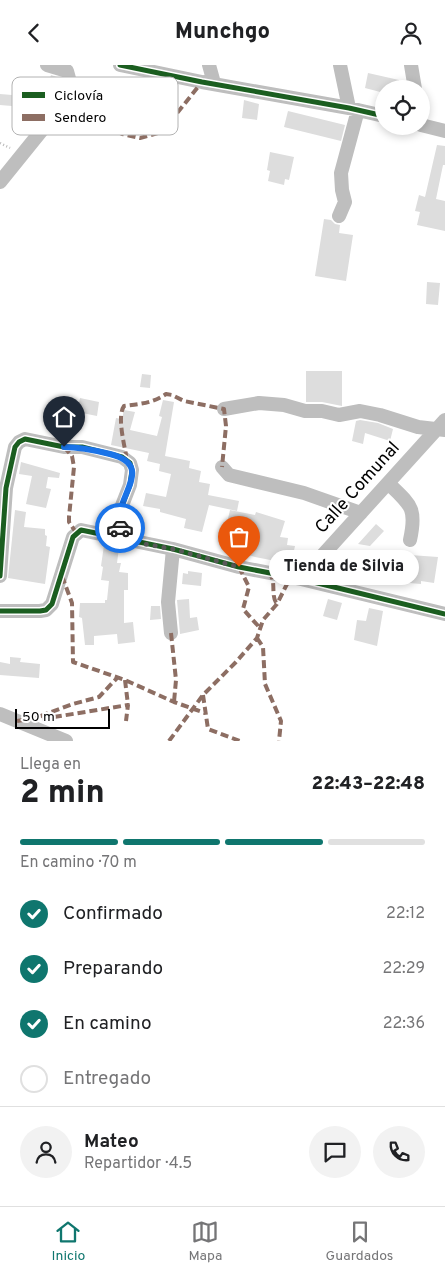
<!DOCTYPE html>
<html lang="es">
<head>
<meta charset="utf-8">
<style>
  body { margin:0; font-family:Overpass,sans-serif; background:#f2f2f2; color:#202124; height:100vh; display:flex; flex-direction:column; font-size:19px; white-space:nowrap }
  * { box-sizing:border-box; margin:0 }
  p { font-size:16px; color:#757577 }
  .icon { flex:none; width:28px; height:28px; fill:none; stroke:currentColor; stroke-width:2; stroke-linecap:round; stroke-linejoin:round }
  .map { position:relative; height:676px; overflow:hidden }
  .sheet { display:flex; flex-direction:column; background:#fff; flex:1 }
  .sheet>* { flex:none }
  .buttons { position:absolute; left:375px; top:15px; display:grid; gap:10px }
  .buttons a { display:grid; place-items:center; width:55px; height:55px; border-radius:50%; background:#fff; box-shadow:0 2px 8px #0003; font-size:25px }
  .scale { position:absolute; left:15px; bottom:12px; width:95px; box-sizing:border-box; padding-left:5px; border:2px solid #000; border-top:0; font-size:14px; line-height:18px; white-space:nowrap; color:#000; -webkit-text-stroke:4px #fff; paint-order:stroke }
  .pin { position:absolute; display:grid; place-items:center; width:42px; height:42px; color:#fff; margin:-51px -21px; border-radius:50% 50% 50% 0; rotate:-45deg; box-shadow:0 0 5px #0007 }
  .pin .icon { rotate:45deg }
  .courier { position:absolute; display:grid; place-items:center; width:50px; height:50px; margin:-25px; border:4px solid #1a73e8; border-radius:50%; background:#fff; color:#222; box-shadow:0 1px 6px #0007 }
  .bubble { position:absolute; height:35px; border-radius:18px; background:#fff; box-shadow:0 2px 8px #0003; font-size:16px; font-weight:800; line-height:35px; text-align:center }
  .overview em { font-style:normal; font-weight:800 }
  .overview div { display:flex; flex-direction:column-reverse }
  .overview { display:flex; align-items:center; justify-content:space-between; height:85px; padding:0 20px }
  h1 { font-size:32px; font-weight:800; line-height:38px }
  .bar { display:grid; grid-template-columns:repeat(4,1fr); gap:8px 5px; align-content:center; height:60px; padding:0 20px }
  .bar i { height:6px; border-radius:4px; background:#e0e0e0 }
  .bar .current { background:#0f766e }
  .bar p { grid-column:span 4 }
  .line { display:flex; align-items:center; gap:12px; padding:0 20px; border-top:1px solid #e0e0e0 }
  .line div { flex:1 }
  .round { display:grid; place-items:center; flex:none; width:52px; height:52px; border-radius:26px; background:#f2f2f2 }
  ol { padding:0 20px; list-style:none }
  li { display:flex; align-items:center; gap:15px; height:55px }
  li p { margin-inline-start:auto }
  li .icon { padding:5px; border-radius:50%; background:#0f766e; color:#fff; stroke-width:4 }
  li:last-child { color:#757577 }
  li i { width:28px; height:28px; border:2px solid #e0e0e0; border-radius:50% }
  header { display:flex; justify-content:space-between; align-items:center; height:65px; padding:0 20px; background:#fff; font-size:22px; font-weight:800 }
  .dock { display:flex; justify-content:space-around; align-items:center; height:70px; border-top:1px solid #e0e0e0; background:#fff; font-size:14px; color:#757577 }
  .dock a { display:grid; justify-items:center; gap:2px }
  .dock .current { color:#0f766e }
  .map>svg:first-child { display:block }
</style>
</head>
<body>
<header><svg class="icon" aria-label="back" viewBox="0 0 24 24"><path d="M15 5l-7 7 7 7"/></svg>Munchgo<svg class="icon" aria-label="person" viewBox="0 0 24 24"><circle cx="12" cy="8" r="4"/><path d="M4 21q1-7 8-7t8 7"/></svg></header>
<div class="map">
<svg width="445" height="676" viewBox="0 0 445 676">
  <rect width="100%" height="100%" fill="#fff"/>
  <path fill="#ddd" d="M 368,8 L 399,15 L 397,24 L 384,24 L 384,28 L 365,23 Z
    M 51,10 L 60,13 L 60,21 L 48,19 Z
    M 0,29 L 12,30 L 12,41 L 0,40 Z
    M 244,35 L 259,39 L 257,55 L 242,53 Z
    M 288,46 L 345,60 L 341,76 L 284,62 Z
    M 437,80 L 445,81 L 445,100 L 443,100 L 436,134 L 445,136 L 445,166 L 417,160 L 420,147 L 415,146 L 419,130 L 425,132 Z
    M 270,87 L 294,92 L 289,115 L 285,114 L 284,120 L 268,116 L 270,106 L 267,105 Z
    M 324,154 L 331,155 L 335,159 L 340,160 L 339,168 L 353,170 L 346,216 L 315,211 Z
    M 427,217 L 440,218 L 438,240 L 426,239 Z
    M 306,306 L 342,306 L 342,341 L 322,337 L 306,337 Z
    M 142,309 L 151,310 L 150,323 L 140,322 Z
    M 80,333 L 99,337 L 97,351 L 77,347 Z
    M 163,335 L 174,337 L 165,391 L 190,396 L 189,403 L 201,406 L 199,417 L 210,419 L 208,430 L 239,436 L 237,446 L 209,440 L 202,467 L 184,463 L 186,454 L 160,447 L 160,444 L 143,441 L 146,428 L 166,432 L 171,409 L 159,406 L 160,399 L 147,396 L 149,388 L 111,380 L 116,353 L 122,354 L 124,345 L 135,347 L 130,365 L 157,371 L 162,352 L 159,351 Z
    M 47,342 L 58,342 L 58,352 L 47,352 Z
    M 360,355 L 378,358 L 393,364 L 390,376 L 365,368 L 363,379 L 352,376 L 356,356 Z
    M 21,397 L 60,408 L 59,413 L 48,412 L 46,423 L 51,424 L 46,443 L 26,439 L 32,411 L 19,409 Z
    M 15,445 L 26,447 L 24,462 L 45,464 L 45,470 L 47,471 L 46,481 L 50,482 L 45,519 L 8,513 Z
    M 230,445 L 255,450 L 256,447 L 285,456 L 280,472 L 288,473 L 287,480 L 295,481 L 291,499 L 255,492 L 229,484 L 229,481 L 222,480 Z
    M 376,459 L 384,466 L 370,481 L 358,479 Z
    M 104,480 L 119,483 L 117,498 L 121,498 L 119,507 L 128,508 L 128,525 L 124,525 L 124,558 L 133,557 L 135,577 L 118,579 L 117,569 L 94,571 L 94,580 L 85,580 L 82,553 L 79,552 L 80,538 L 105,538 L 105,535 L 107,535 L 109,516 L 101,515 L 103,502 L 101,501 Z
    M 410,490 L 438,492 L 434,518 L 421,516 L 421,519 L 386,516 L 388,492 L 410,498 Z
    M 188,506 L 202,508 L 201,521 L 182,519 L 183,508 L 188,509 Z
    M 189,534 L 190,553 L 197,552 L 199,565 L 180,569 L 177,535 Z
    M 328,534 L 342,538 L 337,555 L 323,551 Z
    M 151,541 L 160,541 L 161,554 L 150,555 Z
    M 369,543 L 383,546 L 377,581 L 354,575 L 357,555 L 366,556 Z
    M 10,592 L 21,593 L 20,597 L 40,599 L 39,613 L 0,610 L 0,597 L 10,599 Z"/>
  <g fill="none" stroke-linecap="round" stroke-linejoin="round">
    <path stroke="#b8b8b8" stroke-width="2.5" stroke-dasharray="1 2.5" stroke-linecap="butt" d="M 0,78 L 10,83"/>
    <path stroke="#bebebe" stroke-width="14" d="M 120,0 L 202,17 L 349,43 L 384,51
      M 209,0 L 214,18
      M 340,0 L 349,43
      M 411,0 L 415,24
      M 421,60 L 445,66
      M 0,117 L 63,39 L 70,17 L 67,6 L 47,0
      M 339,151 L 345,137 L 342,125 L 341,108 L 358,45
      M 224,344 L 259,338 L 284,340 L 305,346 L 322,346 L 339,350 L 360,346 L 380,350 L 418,362 L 445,365
      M 222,402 L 229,410 L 304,428 L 361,448
      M 388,418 C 411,440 417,443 410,475
      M 0,511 L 6,423 L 15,382 L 19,377 L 25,374 L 64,382 L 82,382 L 122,392 L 130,398 L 132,405 L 130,420 L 121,443 L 118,457 L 123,475
      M 301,514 L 445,355
      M 0,546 L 40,546 L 46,545 L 52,539 L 73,472 L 81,465 L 173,484 L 239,502 L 301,514 L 445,549
      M 171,568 L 168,537 L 173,484
      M 0,649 L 66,676"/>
    <path stroke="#8d6e63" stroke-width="4" stroke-dasharray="8 4" stroke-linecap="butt" d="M 63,39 L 122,69 L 140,73 L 162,67 L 202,17
      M 64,382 L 72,391 L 74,402 L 69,452 L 69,457 L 77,469
      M 124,394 L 126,390 C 124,378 117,351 124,341 C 140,339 153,338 166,329 L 172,330 L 184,336 L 224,344 L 226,361 L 222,402
      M 239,502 L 249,522 L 243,544 L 260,563
      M 269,507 C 277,517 270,530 277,539
      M 62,511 L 72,538 L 73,597 L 125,615 L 174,637 L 205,648
      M 171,568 L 176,615 L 174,637
      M 257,573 L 263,582 L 265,619 L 281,656 L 279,676
      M 125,615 L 128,640
      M 203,630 L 208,664 L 240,676
      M 42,654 L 128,640 L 126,656
      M 17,656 L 35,653 L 73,639 L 99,632 L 117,613
      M 169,676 L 203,630 L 236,597 L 257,573 L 263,555 L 277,539 L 287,519 L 298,515"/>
    <g stroke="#fff" stroke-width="8">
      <path id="cycleway" d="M 120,0 L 202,17 L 349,43 L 384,51
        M 0,511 L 6,423 L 15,382 L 19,377 L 25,374 L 64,382 L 82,382 L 122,392 L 130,398 L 132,405 L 130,420 L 121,443 L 118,457 L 123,475
        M 0,546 L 40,546 L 46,545 L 52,539 L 73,472 L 81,465 L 173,484 L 239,502 L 301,514 L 445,549"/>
    </g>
    <use href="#cycleway" stroke="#1b5e20" stroke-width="5"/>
  </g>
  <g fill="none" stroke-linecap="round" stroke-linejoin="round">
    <path stroke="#595959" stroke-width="5" stroke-dasharray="0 9" d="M 120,463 L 123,475 L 173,484 L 239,502"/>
    <path stroke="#1a73e8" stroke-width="6" d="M 64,382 C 80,382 94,385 110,389 C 158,401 112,433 120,463"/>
  </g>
  <g text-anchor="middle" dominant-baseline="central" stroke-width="4" stroke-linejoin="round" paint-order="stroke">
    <g font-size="18" fill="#000" stroke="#fff">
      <text transform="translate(358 423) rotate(-48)">Calle Comunal</text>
    </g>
  </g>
  <rect x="12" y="12" width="166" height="58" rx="8" fill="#fff" stroke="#b2b2b2" stroke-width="1"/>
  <rect x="22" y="27" width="23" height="6" fill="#1b5e20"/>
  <rect x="22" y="49" width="23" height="7" fill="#8d6e63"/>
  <g font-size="14" fill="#000">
    <text x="54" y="35">Ciclovía</text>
    <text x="54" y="57">Sendero</text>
  </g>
</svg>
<div class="buttons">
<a><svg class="icon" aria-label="locate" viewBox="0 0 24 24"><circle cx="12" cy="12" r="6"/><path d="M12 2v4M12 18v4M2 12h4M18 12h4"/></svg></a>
</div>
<div class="scale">50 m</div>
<div class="pin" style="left:239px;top:502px;background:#ea580c"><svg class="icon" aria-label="bag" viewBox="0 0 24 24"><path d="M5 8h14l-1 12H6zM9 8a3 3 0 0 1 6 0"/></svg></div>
<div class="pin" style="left:64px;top:382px;background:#1f2937"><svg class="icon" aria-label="home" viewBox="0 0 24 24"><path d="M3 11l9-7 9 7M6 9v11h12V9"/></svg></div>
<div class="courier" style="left:120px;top:463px"><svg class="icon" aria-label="car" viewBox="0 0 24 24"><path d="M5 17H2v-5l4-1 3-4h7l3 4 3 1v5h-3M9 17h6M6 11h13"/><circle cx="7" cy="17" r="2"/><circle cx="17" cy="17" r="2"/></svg></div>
<div class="bubble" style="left:269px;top:485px;width:150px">Tienda de Silvia</div>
</div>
<section class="sheet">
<div class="overview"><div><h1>2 min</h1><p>Llega en</p></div><em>22:43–22:48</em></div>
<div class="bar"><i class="current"></i><i class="current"></i><i class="current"></i><i></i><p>En camino · 70 m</p></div>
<ol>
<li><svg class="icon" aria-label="check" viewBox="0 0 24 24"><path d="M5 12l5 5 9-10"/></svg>Confirmado<p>22:12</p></li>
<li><svg class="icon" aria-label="check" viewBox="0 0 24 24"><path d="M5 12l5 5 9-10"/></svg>Preparando<p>22:29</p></li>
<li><svg class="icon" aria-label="check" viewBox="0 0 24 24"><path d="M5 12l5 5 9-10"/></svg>En camino<p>22:36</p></li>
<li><i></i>Entregado</li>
</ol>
<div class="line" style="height:90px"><a class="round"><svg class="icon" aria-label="person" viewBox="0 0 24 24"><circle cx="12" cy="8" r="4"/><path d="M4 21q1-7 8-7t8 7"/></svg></a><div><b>Mateo</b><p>Repartidor · 4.5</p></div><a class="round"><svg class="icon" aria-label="chat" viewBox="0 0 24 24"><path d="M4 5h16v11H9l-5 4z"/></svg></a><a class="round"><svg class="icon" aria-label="phone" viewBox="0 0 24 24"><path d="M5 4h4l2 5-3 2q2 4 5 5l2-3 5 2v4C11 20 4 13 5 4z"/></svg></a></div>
</section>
<nav class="dock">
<a class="current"><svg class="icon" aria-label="home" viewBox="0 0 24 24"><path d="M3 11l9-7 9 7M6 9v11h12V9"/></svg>Inicio</a>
<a><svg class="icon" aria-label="map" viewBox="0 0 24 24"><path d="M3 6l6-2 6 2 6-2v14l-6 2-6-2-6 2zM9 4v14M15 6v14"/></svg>Mapa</a>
<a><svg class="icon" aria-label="saved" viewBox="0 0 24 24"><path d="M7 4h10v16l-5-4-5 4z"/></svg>Guardados</a>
</nav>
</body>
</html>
